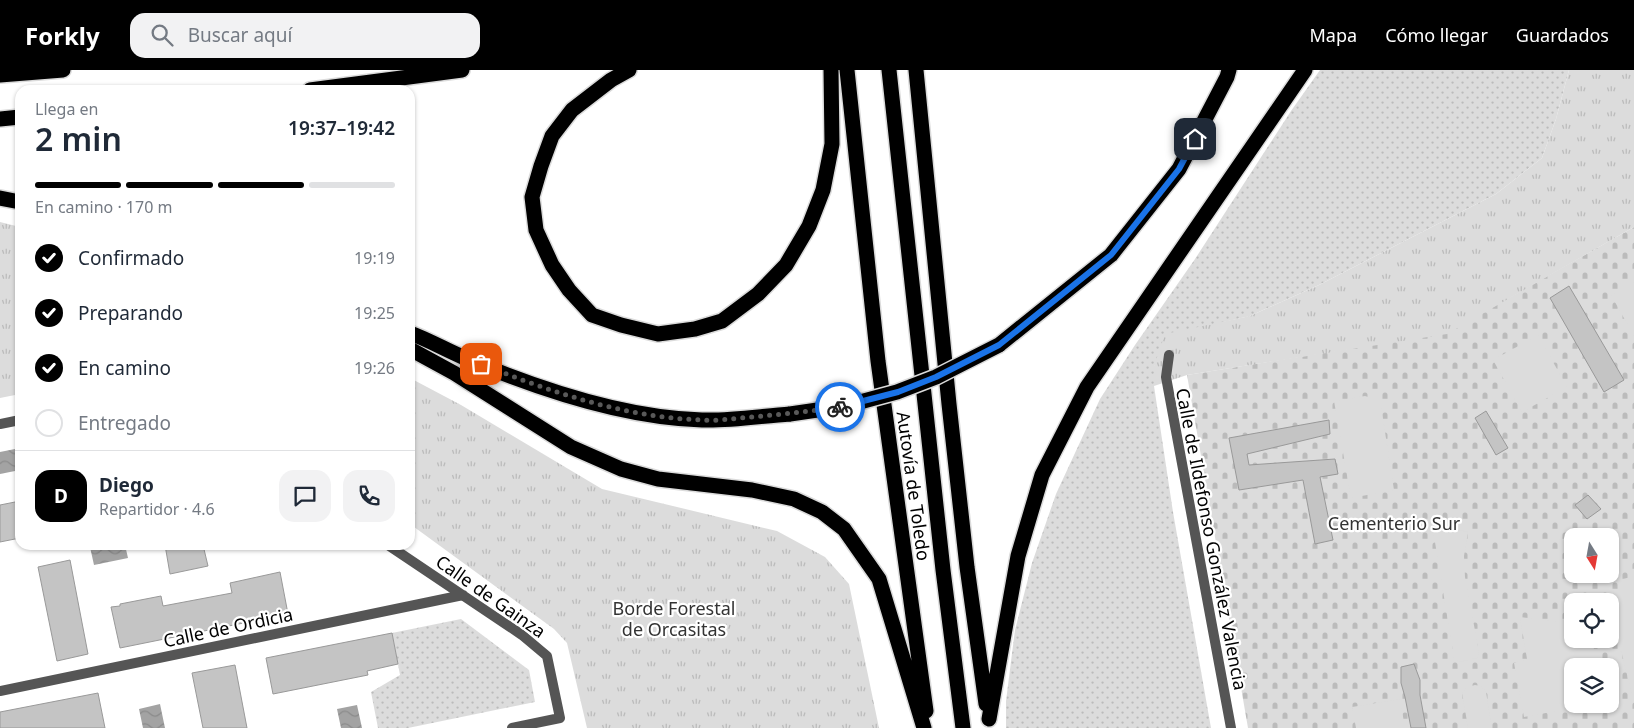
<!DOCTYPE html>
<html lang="es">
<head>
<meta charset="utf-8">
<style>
  body { margin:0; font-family:"Noto Sans",sans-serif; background:#f2f2f3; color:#1f2937; height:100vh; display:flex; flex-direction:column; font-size:19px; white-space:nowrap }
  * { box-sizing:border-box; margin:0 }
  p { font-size:16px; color:#747a83 }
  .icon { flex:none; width:28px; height:28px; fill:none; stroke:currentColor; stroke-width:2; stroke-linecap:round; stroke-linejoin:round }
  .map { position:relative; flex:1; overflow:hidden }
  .panel { position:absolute; left:15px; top:15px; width:400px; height:465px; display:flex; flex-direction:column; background:#fff; border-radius:15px; box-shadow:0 1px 4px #0004 }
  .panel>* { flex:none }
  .needle { width:32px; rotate:169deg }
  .tools { position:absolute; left:1564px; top:458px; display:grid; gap:10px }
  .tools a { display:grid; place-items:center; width:55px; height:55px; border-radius:10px; background:#fff; box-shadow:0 1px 4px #0004; font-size:25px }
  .pin { position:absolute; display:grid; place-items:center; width:42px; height:42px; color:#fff; margin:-21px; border-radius:10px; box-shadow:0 2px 8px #0006 }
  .courier { position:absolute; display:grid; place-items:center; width:50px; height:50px; margin:-25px; border:4px solid #1a73e8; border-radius:50%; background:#fff; color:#222; box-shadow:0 1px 6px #0007 }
  .summary em { font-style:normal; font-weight:600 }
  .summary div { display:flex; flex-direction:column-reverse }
  .summary { display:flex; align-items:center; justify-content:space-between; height:85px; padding:0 20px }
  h1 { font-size:32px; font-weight:600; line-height:38px }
  .bar { display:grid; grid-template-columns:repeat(4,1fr); gap:8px 5px; align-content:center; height:60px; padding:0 20px }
  .bar i { height:6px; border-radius:4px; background:#e0e1e3 }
  .bar .current { background:#000 }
  .bar p { grid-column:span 4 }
  .line { display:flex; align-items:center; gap:12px; padding:0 20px; border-top:1px solid #e0e1e3 }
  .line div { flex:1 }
  .round { display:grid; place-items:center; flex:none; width:52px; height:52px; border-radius:15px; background:#f2f2f3 }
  ol { padding:0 20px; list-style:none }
  li { display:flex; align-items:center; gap:15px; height:55px }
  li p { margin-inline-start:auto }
  li .icon { padding:5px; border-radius:50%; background:#000; color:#fff; stroke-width:4 }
  li:last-child { color:#747a83 }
  li i { width:28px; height:28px; border:2px solid #e0e1e3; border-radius:50% }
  header { display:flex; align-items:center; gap:30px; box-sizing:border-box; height:70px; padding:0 25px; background:#000; color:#fff }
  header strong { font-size:24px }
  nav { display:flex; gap:28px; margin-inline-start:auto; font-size:18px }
  .search { width:350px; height:45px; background:#f2f2f3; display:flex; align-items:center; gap:12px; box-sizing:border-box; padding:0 18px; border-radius:15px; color:#747a83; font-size:19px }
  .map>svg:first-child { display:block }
</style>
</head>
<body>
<header>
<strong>Forkly</strong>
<div class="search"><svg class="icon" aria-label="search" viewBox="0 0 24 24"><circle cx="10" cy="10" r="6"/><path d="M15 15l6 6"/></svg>Buscar aquí</div>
<nav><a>Mapa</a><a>Cómo llegar</a><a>Guardados</a></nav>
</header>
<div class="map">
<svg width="1634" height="658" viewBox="0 0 1634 658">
  <defs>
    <pattern id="grass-dots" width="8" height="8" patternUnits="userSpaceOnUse" patternTransform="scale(1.25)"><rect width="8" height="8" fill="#dcdcdc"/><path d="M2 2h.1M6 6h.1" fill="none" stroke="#bbb" stroke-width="1.8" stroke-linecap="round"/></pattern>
    <pattern id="cemetery-stones" width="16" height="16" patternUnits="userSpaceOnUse" patternTransform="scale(1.25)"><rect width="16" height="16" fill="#dcdcdc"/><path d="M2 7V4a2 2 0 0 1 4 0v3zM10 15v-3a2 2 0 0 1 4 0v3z" fill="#bbb"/></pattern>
    <pattern id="park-tufts" width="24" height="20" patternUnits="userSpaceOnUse" patternTransform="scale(1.25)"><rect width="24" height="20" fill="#dcdcdc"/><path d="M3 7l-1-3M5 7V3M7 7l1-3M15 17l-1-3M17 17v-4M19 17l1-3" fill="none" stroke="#bbb"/></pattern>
    <pattern id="water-waves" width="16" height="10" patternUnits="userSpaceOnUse" patternTransform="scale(1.25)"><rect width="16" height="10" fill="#a3a3a3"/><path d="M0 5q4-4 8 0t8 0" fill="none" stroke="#8b8b8b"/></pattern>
  </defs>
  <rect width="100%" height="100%" fill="#fff"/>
  <path fill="url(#grass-dots)" d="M 1320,0 L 1569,0 L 1556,49 L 1542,88 L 1496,124 L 1319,215 L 1250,246 L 1224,252 L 1154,296 L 1154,316 L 1173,442 L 1211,658 L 1006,658 L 1006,631 L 1015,560 L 1032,493 L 1056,424 L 1100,329 L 1135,275 L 1195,189 L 1291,41 Z
    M 461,549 L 529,600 L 535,632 L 408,658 L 378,658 L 371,622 L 400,605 L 392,563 Z"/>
  <path fill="url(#cemetery-stones)" fill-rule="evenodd" d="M 1634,157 L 1634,658 L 1248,658 L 1187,305 L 1447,263 ZM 1572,466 L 1610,466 L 1610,504 L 1572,504 ZM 1572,531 L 1610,531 L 1610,569 L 1572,569 ZM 1572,596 L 1610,596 L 1610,634 L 1572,634 Z"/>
  <path fill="url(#park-tufts)" d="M 1569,0 L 1634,0 L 1634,157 L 1447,264 L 1187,305 L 1154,316 L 1154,296 L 1165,264 L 1250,246 L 1319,215 L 1496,124 L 1542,88 L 1556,49 Z
    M 0,152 L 20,157 L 20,324 L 0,328 Z
    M 410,308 L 461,335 L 602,419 L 777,461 L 825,487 L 849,514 L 879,658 L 587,658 L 567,573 L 554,559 L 410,454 Z"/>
  <path fill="#dcdcdc" d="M 1634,212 L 1634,266 L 1611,225 Z
    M 1538,265 L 1567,317 L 1522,342 L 1493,290 Z
    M 1365,326 L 1375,329 L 1381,336 L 1394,420 L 1351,428 L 1334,331 Z
    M 1432,454 L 1468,462 L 1464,486 L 1465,507 L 1479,582 L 1477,588 L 1459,592 L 1454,588 Z
    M 1634,506 L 1634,624 L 1632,625 L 1622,584 L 1611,557 L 1620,540 L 1620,510 Z
    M 1520,547 L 1572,553 L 1572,569 L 1591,569 L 1599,596 L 1572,596 L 1572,634 L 1595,634 L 1524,647 L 1514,593 L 1527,589 Z
    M 1475,615 L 1481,616 L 1486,622 L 1492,658 L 1468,658 L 1462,622 L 1468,617 Z
    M 1400,629 L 1405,658 L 1356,658 L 1352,637 Z"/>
  <path fill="url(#water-waves)" d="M 20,378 L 20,400 L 0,404 L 0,382 Z
    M 100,475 L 125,475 L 128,488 L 94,495 L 90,477 Z
    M 160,634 L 165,658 L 143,658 L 139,639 Z
    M 357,635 L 362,658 L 341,658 L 337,639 Z"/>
  <path fill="#c4c4c4" stroke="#999" d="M 1569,216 L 1624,310 L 1604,322 L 1550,228 Z
    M 1486,341 L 1508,378 L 1496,385 L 1475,348 Z
    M 1329,350 L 1330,364 L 1247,384 L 1249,395 L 1335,389 L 1338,404 L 1320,407 L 1333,470 L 1315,474 L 1303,410 L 1239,420 L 1229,368 Z
    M 1588,425 L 1601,439 L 1587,449 L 1575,435 Z
    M 20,431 L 20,468 L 0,472 L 0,435 Z
    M 165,475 L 203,475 L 208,496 L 170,504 Z
    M 70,490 L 88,584 L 57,591 L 38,497 Z
    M 280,502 L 288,544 L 120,578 L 111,537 L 120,536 L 120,534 L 161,526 L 163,536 L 232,523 L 230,513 Z
    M 392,563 L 398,594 L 367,601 L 368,605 L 273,624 L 266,588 Z
    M 1414,594 L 1420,610 L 1420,625 L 1426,658 L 1411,658 L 1405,627 L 1401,613 L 1401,597 Z
    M 235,595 L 247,658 L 203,658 L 192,603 Z
    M 98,623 L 105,658 L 0,658 L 0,642 Z"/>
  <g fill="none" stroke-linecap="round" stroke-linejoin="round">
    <g stroke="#dbdbdb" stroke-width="18">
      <path id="highway" d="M 629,0 L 611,10 L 572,40 L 552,66 L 541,96 L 532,127 L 536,160 L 552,195 L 569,220 L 592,245 L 621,255 L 658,264 L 695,259 L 722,251 L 758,224 L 786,195 L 809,156 L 823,120 L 832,74 L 831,0
        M 847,0 L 878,291 L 926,641
        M 889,0 L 943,500 L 963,658
        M 916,0 L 949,334 L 967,497 L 986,634
        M 0,5 L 63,0
        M 310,20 L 462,0
        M 0,49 L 20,47
        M 0,128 L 20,132
        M 410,263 C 429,270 446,280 465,288 C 538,319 623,348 702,350 C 731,351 761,346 790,344
        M 999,275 L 1111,185 L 1179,99 L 1227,7 L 1229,0
        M 410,279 L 454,303 L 571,377 L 621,399 L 658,409 L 752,420 L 794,429 L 822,442 L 844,459 L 879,509 L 924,658
        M 989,649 L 1018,486 L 1042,405 L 1087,317 L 1305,0"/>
    </g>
    <path stroke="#555" stroke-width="10" d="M 1169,285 L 1166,307 L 1231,658
      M 0,354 L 20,350
      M 388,475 L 522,565 L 547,586 L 560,648 L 512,658
      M 0,621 L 463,525"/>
    <use href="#highway" stroke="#000" stroke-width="15"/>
    <g stroke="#dbdbdb" stroke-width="18" stroke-linecap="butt">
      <path id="highway-bridge" d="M 790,344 L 845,336 L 897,322 L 936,307 L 999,275"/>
    </g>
    <use href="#highway-bridge" stroke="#000" stroke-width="15"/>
  </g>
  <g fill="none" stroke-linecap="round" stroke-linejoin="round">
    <path stroke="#595959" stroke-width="5" stroke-dasharray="0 9" d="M 481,294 C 551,322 626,348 703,350 C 715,351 728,349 741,348 C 774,345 807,342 840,337"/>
    <path stroke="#1a73e8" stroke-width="6" d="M 840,337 L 898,322 L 936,307 L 999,275 L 1111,185 L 1179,99 L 1195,69"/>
  </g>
  <g text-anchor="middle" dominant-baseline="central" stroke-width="4.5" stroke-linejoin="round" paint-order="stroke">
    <g font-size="18" fill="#000" stroke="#fff">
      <text transform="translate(914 416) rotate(82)">Autovía de Toledo</text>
      <text transform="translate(1212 469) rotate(79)">Calle de Ildefonso González Valencia</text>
      <text transform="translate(491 526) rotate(35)">Calle de Gainza</text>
      <text transform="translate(228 557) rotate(-12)">Calle de Ordicia</text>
    </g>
    <g font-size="18" fill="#333" stroke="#fff">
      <text x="1394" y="453">Cementerio Sur</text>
      <text x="674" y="538">Borde Forestal<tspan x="674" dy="21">de Orcasitas</tspan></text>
    </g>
  </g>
</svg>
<div class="tools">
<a><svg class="needle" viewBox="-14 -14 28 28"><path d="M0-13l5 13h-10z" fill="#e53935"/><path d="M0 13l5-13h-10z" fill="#747a83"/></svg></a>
<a><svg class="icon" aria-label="locate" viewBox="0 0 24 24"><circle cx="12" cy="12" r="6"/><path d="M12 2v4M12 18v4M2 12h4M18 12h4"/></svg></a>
<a><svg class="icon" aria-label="layers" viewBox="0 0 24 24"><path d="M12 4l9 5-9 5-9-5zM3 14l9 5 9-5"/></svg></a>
</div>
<div class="pin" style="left:481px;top:294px;background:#ea580c"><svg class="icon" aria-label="bag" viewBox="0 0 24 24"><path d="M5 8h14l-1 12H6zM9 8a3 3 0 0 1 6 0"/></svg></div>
<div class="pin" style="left:1195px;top:69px;background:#1f2937"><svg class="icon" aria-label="home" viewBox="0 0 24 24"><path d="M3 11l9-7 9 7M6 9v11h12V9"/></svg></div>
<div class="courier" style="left:840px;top:337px"><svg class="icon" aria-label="bike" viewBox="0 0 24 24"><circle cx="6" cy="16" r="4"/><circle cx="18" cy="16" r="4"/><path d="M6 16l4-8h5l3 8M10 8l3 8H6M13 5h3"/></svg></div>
<section class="panel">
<div class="summary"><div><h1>2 min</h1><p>Llega en</p></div><em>19:37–19:42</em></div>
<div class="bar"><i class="current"></i><i class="current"></i><i class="current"></i><i></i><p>En camino · 170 m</p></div>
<ol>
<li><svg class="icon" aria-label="check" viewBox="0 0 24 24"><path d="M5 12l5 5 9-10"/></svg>Confirmado<p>19:19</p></li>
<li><svg class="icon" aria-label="check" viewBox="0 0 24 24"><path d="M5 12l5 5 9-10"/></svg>Preparando<p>19:25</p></li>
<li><svg class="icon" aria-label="check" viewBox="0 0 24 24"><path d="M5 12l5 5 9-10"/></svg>En camino<p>19:26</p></li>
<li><i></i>Entregado</li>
</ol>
<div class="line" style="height:90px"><b class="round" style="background:#000;color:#fff">D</b><div><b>Diego</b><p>Repartidor · 4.6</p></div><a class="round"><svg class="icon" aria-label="chat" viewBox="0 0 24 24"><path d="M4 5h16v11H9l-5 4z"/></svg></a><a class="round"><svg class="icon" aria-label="phone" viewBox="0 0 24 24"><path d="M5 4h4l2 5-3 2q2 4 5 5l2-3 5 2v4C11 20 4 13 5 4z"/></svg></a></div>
</section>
</div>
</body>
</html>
